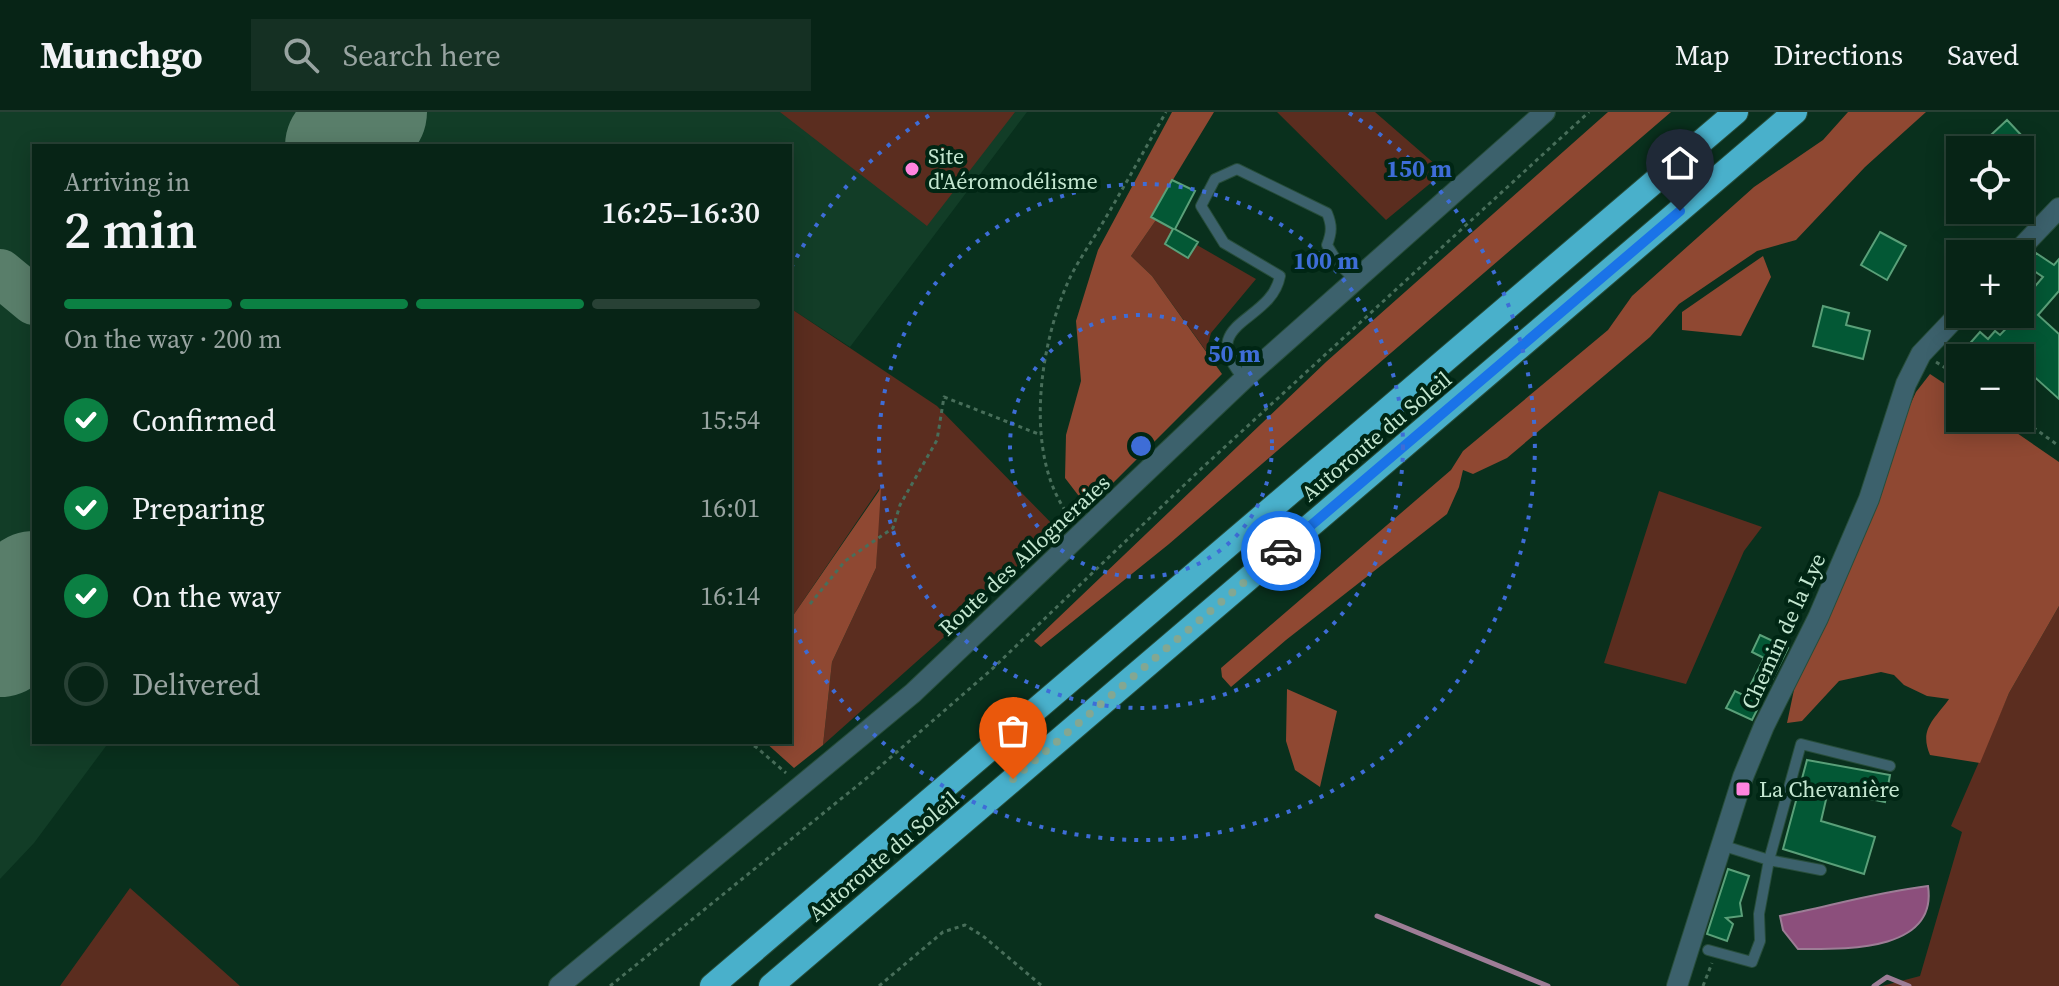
<!DOCTYPE html>
<html lang="en">
<head>
<meta charset="utf-8">
<style>
  body { margin:0; font-family:"Source Serif 4",serif; background:#153023; color:#f1f3f6; height:100vh; display:flex; flex-direction:column; font-size:30px; white-space:nowrap }
  * { box-sizing:border-box; margin:0 }
  p { font-size:26px; color:#98a4a1 }
  .icon { flex:none; width:44px; height:44px; fill:none; stroke:currentColor; stroke-width:2; stroke-linecap:round; stroke-linejoin:round }
  .map { position:relative; flex:1; overflow:hidden }
  .drawer { position:absolute; left:32px; top:32px; width:760px; height:600px; display:flex; flex-direction:column; background:#072416; border-radius:0px; box-shadow:0 4px 20px #0003,0 0 0 2px #284135 }
  .drawer>* { flex:none }
  .fabs { position:absolute; left:1946px; top:24px; display:grid; gap:16px }
  .fabs a { display:grid; place-items:center; width:88px; height:88px; border-radius:0px; background:#072416; box-shadow:0 4px 20px #0003,0 0 0 2px #284135; font-size:40px }
  .pin { position:absolute; display:grid; place-items:center; width:68px; height:68px; color:#fff; margin:-82px -34px; border-radius:50% 50% 50% 0; rotate:-45deg; box-shadow:0 0 8px #0007 }
  .pin .icon { rotate:45deg }
  .courier { position:absolute; display:grid; place-items:center; width:80px; height:80px; margin:-40px; border:6px solid #1a73e8; border-radius:50%; background:#fff; color:#222; box-shadow:0 2px 10px #0007 }
  .summary em { font-style:normal; font-weight:600 }
  .summary div { display:flex; flex-direction:column-reverse }
  .summary { display:flex; align-items:center; justify-content:space-between; height:136px; padding:0 32px }
  h1 { font-size:52px; font-weight:600; line-height:60px }
  .bar { display:grid; grid-template-columns:repeat(4,1fr); gap:12px 8px; align-content:center; height:96px; padding:0 32px }
  .bar i { height:10px; border-radius:6px; background:#284135 }
  .bar .active { background:#0b8043 }
  .bar p { grid-column:span 4 }
  ol { padding:0 32px; list-style:none }
  li { display:flex; align-items:center; gap:24px; height:88px }
  li p { margin-inline-start:auto }
  li .icon { padding:8px; border-radius:50%; background:#0b8043; color:#fff; stroke-width:4 }
  li:last-child { color:#98a4a1 }
  li i { width:44px; height:44px; border:4px solid #284135; border-radius:50% }
  header { display:flex; align-items:center; gap:48px; box-sizing:border-box; height:112px; padding:0 40px; background:#072416; border-bottom:2px solid #284135 }
  header strong { font-size:38px }
  nav { display:flex; gap:44px; margin-inline-start:auto; font-size:28px }
  .search { width:560px; height:72px; background:#153023; display:flex; align-items:center; gap:20px; box-sizing:border-box; padding:0 28px; border-radius:0px; color:#98a4a1; font-size:30px }
  .map>svg:first-child { display:block }
</style>
</head>
<body>
<header>
<strong>Munchgo</strong>
<div class="search"><svg class="icon" aria-label="search" viewBox="0 0 24 24"><circle cx="10" cy="10" r="6"/><path d="M15 15l6 6"/></svg>Search here</div>
<nav><a>Map</a><a>Directions</a><a>Saved</a></nav>
</header>
<div class="map">
<svg width="2059" height="874" viewBox="0 0 2059 874">
  <rect width="100%" height="100%" fill="#09301d"/>
  <path fill="#123d27" d="M 0,0 L 1027,0 L 850,235 L 790,196 L 790,34 L 34,34 L 34,630 L 109,630 L 34,731 L 0,767 Z"/>
  <path fill="#5b2d1f" d="M 780,0 L 1015,0 L 927,114 Z
    M 1277,0 L 1375,0 L 1444,60 L 1386,108 Z
    M 1156,108 L 1172,118 L 1165,132 L 1188,145 L 1197,133 L 1256,167 L 1211,221 L 1206,239 L 1152,164 L 1131,144 Z
    M 790,196 L 937,294 L 1061,421 L 823,633 L 832,550 L 876,456 L 879,377 L 790,508 Z
    M 1659,379 L 1762,415 L 1744,439 L 1686,572 L 1604,551 Z
    M 2059,494 L 2059,874 L 1882,874 L 1920,864 L 1962,720 L 1951,714 L 2009,581 Z
    M 130,776 L 240,874 L 60,874 Z"/>
  <path fill="#8f4832" d="M 1172,0 L 1214,0 L 1151,104 L 1156,108 L 1131,144 L 1152,164 L 1222,262 L 1088,396 L 1065,366 L 1066,323 L 1081,269 L 1076,209 L 1098,138 Z
    M 1608,0 L 1671,0 L 1169,432 L 1041,535 L 1034,529 L 1326,250 Z
    M 1848,0 L 1926,0 L 1865,55 L 1796,128 L 1757,139 L 1679,192 L 1650,225 L 1507,346 L 1473,362 L 1463,358 L 1459,375 L 1447,402 L 1286,528 L 1231,575 L 1222,565 L 1221,556 L 1451,358 L 1463,339 L 1608,218 L 1632,184 L 1754,75 L 1823,28 Z
    M 1763,144 L 1771,165 L 1741,224 L 1682,218 L 1682,200 Z
    M 1930,262 L 1960,282 L 1960,306 L 1995,306 L 2059,350 L 2059,494 L 2009,581 L 1980,651 L 1930,643 C 1919,617 1934,608 1949,587 L 1927,584 L 1904,573 L 1894,563 L 1881,560 L 1839,569 L 1802,609 L 1787,611 L 1795,573 L 1901,313 L 1916,280 Z
    M 881,376 L 876,456 L 832,550 L 823,633 L 794,656 L 765,630 L 790,630 L 790,508 Z
    M 1287,577 L 1337,599 L 1320,675 L 1295,658 L 1286,629 Z"/>
  <path fill="#8c4f7c" stroke="#9d7d96" stroke-width="2" d="M 1928,774 C 1938,841 1842,837 1798,837 L 1783,818 L 1780,804 C 1830,794 1878,780 1928,774 Z"/>
  <g fill="none" stroke-linecap="round" stroke-linejoin="round">
    <path stroke="#9d7d96" stroke-width="5" d="M 1377,804 L 1548,874
      M 1874,874 L 1887,865 L 1909,874"/>
    <path stroke="#597e6a" stroke-width="48" d="M 0,161 L 34,189"/>
    <path stroke="#597e6a" stroke-width="118" d="M 344,34 L 368,0
      M 0,526 L 34,478"/>
  </g>
  <path fill="#035835" stroke="#5aa079" stroke-width="2" d="M 2007,8 L 2024,26 L 2011,38 L 1975,38 Z
    M 1172,68 L 1195,79 L 1175,117 L 1198,130 L 1188,146 L 1165,132 L 1173,117 L 1151,105 Z
    M 1880,120 L 1906,134 L 1887,168 L 1861,153 Z
    M 2036,141 L 2054,153 L 2059,147 L 2059,179 L 2038,203 L 2059,222 L 2059,287 L 2020,252 L 2020,246 L 2014,246 L 2005,238 L 1998,246 L 1957,246 L 1980,220 L 1988,227 L 1995,219 L 2000,223 L 2020,202 L 2020,192 L 2043,165 L 2025,153 Z
    M 1823,194 L 1849,201 L 1846,213 L 1870,219 L 1863,247 L 1813,234 Z
    M 1760,523 L 1788,536 L 1752,608 L 1726,596 L 1735,579 L 1745,584 L 1764,546 L 1752,540 Z
    M 1807,648 L 1890,663 L 1885,690 L 1865,686 L 1865,684 L 1828,679 L 1821,709 L 1875,725 L 1864,762 L 1783,737 Z
    M 1728,757 L 1749,764 L 1740,791 L 1742,804 L 1726,806 L 1733,812 L 1727,829 L 1707,822 Z"/>
  <g fill="none" stroke-linecap="round" stroke-linejoin="round">
    <g stroke="#274d3a" stroke-width="12">
      <path id="service" d="M 1244,267 C 1194,209 1271,212 1280,164 L 1224,131 L 1201,94 L 1215,67 L 1237,57 L 1327,101 C 1332,113 1332,120 1327,133 L 1338,151 L 1354,167
        M 1821,758 L 1769,748 L 1801,632 L 1890,654
        M 1708,838 L 1752,850 L 1760,829 L 1759,802 L 1769,748 L 1721,733"/>
    </g>
    <g stroke="#274d3a" stroke-width="22">
      <path id="minor" d="M 2015,142 L 2059,96
        M 559,874 L 913,581 L 1244,267 L 1545,0
        M 1677,874 L 1743,665 L 1764,614 L 1818,506 L 1869,387 L 1906,272 L 1921,242 L 1960,201"/>
    </g>
    <g stroke="#274d3a" stroke-width="26">
      <path id="motorway" d="M 712,874 L 1736,0
        M 771,874 L 1795,0"/>
    </g>
    <path stroke="#486e5a" stroke-width="3" stroke-dasharray="4 4" stroke-linecap="butt" d="M 1936,250 L 1960,265
      M 2020,306 L 2059,334
      M 1070,405 C 1023,345 1039,235 1068,170 C 1077,150 1091,131 1102,112 C 1124,75 1145,37 1166,0
      M 810,492 L 845,449 L 893,416 L 900,393 L 937,328 L 944,285 L 1041,323
      M 747,630 L 756,635 L 786,661
      M 610,874 L 868,665 L 991,558 L 1202,356 L 1589,0
      M 879,874 L 943,820 L 965,813 L 983,824 L 1042,874
      M 1703,874 L 1712,851"/>
    <use href="#service" stroke="#3c616c" stroke-width="10"/>
    <use href="#minor" stroke="#3c616c" stroke-width="20"/>
    <use href="#motorway" stroke="#49b0cb" stroke-width="24"/>
  </g>
  <g fill="none" stroke-linecap="round" stroke-linejoin="round">
    <path stroke="#83a792" stroke-width="8" stroke-dasharray="0 14.4" d="M 1013,667 L 1281,439"/>
    <path stroke="#1a73e8" stroke-width="10" d="M 1281,439 L 1680,99"/>
  </g>
  <g fill="none" stroke="#3e6dd7" stroke-width="4" stroke-dasharray="4 8">
    <circle cx="1141" cy="334" r="131"/>
    <circle cx="1141" cy="334" r="262"/>
    <path d="M791 156A393 393 0 0 1 933 1M1349 1A393 393 0 1 1 791 512"/>
  </g>
  <g fill="#ff85df" stroke="#002614" stroke-width="3">
    <circle cx="912" cy="57" r="8"/>
    <rect x="1735" y="669" width="16" height="16" rx="4"/>
  </g>
  <g text-anchor="middle" dominant-baseline="central" stroke-width="8" stroke-linejoin="round" paint-order="stroke">
    <g font-size="22" fill="#c4e7d1" stroke="#002614" text-anchor="start">
      <text x="928" y="44">Site<tspan x="928" dy="25">d'Aéromodélisme</tspan></text>
      <text x="1759" y="677">La Chevanière</text>
    </g>
    <g font-size="22" fill="#c4e7d1" stroke="#002614">
      <text transform="translate(1376 324) rotate(-40)">Autoroute du Soleil</text>
      <text transform="translate(1024 443) rotate(-43)">Route des Allogneraies</text>
      <text transform="translate(1783 519) rotate(-65)">Chemin de la Lye</text>
      <text transform="translate(883 744) rotate(-40)">Autoroute du Soleil</text>
    </g>
  </g>
  <circle cx="1141" cy="334" r="12" fill="#3e6dd7" stroke="#002614" stroke-width="4"/>
  <g font-size="24" text-anchor="middle" font-weight="bold" fill="#3e6dd7" stroke="#002614" stroke-width="8" stroke-linejoin="round" paint-order="stroke">
    <text x="1419" y="65">150 m</text>
    <text x="1326" y="157">100 m</text>
    <text x="1234" y="250">50 m</text>
  </g>
</svg>
<div class="fabs">
<a><svg class="icon" aria-label="locate" viewBox="0 0 24 24"><circle cx="12" cy="12" r="6"/><path d="M12 2v4M12 18v4M2 12h4M18 12h4"/></svg></a>
<a>+</a>
<a>−</a>
</div>
<div class="pin" style="left:1013px;top:667px;background:#ea580c"><svg class="icon" aria-label="bag" viewBox="0 0 24 24"><path d="M5 8h14l-1 12H6zM9 8a3 3 0 0 1 6 0"/></svg></div>
<div class="pin" style="left:1680px;top:99px;background:#1f2937"><svg class="icon" aria-label="home" viewBox="0 0 24 24"><path d="M3 11l9-7 9 7M6 9v11h12V9"/></svg></div>
<div class="courier" style="left:1281px;top:439px"><svg class="icon" aria-label="car" viewBox="0 0 24 24"><path d="M5 17H2v-5l4-1 3-4h7l3 4 3 1v5h-3M9 17h6M6 11h13"/><circle cx="7" cy="17" r="2"/><circle cx="17" cy="17" r="2"/></svg></div>
<section class="drawer">
<div class="summary"><div><h1>2 min</h1><p>Arriving in</p></div><em>16:25–16:30</em></div>
<div class="bar"><i class="active"></i><i class="active"></i><i class="active"></i><i></i><p>On the way · 200 m</p></div>
<ol>
<li><svg class="icon" aria-label="check" viewBox="0 0 24 24"><path d="M5 12l5 5 9-10"/></svg>Confirmed<p>15:54</p></li>
<li><svg class="icon" aria-label="check" viewBox="0 0 24 24"><path d="M5 12l5 5 9-10"/></svg>Preparing<p>16:01</p></li>
<li><svg class="icon" aria-label="check" viewBox="0 0 24 24"><path d="M5 12l5 5 9-10"/></svg>On the way<p>16:14</p></li>
<li><i></i>Delivered</li>
</ol>
</section>
</div>
</body>
</html>
